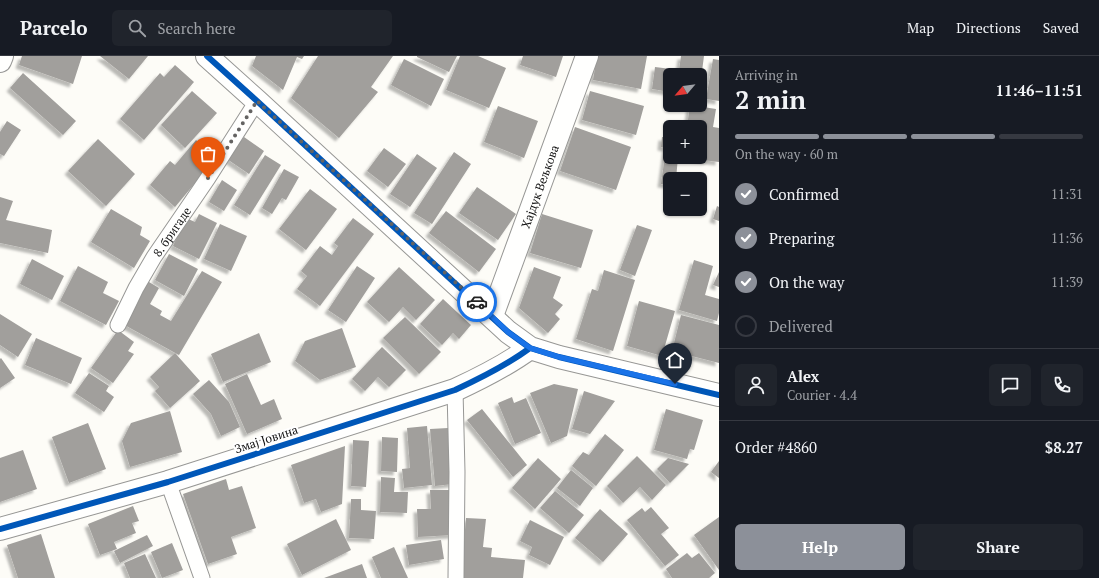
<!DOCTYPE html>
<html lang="en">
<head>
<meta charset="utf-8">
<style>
  body { margin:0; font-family:"PT Serif",serif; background:#20242c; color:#f1f3f6; height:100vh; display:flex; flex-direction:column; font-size:15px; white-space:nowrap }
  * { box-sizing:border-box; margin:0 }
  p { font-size:13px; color:#9ea1a6 }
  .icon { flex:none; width:22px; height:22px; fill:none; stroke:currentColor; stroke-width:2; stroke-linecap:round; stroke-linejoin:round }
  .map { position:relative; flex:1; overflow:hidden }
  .panel { display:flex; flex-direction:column; background:#171b24; width:380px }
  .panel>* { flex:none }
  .needle { width:26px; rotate:241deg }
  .controls { position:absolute; left:663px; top:12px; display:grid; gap:8px }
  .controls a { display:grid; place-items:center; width:44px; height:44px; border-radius:6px; background:#171b24; box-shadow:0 1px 3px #0004; font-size:20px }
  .pin { position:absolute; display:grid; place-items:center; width:34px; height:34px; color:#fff; margin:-41px -17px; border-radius:50% 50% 50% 0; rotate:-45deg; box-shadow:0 0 4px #0007 }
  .pin .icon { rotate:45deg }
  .courier { position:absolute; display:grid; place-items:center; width:40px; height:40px; margin:-20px; border:3px solid #1a73e8; border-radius:50%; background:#fff; color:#222; box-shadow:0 1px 5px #0007 }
  .overview em { font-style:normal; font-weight:700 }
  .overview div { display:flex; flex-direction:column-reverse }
  .overview { display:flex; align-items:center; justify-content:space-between; height:68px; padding:0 16px }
  h1 { font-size:26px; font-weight:700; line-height:30px }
  .bar { display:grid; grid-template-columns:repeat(4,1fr); gap:6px 4px; align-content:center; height:48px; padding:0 16px }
  .bar i { height:5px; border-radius:3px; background:#363941 }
  .bar .selected { background:#8c9099 }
  .bar p { grid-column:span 4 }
  .line { display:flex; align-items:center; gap:10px; padding:0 16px; border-top:1px solid #363941 }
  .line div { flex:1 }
  .round { display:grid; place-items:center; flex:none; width:42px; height:42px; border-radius:6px; background:#20242c }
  ol { padding:0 16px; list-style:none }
  li { display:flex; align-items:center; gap:12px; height:44px }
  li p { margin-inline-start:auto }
  li .icon { padding:4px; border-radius:50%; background:#8c9099; color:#fff; stroke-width:4 }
  li:last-child { color:#9ea1a6 }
  li i { width:22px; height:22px; border:2px solid #363941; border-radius:50% }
  .primary-button { display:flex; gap:8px; margin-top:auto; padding:8px 16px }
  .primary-button a { flex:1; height:46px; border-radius:6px; background:#8c9099; color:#fff; font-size:16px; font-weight:700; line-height:46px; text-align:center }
  .primary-button a+a { background:#20242c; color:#f1f3f6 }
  header { display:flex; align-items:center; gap:24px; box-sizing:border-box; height:56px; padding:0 20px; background:#171b24; border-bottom:1px solid #363941 }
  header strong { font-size:19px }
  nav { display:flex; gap:22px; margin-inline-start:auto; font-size:14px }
  .search { width:280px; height:36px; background:#20242c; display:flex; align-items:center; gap:10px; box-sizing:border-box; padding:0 14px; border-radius:6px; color:#9ea1a6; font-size:15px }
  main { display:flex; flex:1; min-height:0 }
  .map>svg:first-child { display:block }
</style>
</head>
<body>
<header>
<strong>Parcelo</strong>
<div class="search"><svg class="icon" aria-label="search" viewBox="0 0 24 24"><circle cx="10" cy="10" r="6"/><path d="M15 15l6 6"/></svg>Search here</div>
<nav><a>Map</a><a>Directions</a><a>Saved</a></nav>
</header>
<main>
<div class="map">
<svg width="719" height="522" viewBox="0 0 719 522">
  <defs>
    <filter id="shadow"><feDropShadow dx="-3.5" dy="3.5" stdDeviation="1" flood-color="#0004"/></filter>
  </defs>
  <rect width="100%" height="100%" fill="#fdfcf7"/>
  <path fill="#a19f9c" filter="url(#shadow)" d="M 22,0 L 82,0 L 73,28 L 19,9 Z
    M 100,0 L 148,0 L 129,23 Z
    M 256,0 L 304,0 L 302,3 L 297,1 L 283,34 L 252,10 Z
    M 318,0 L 393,0 L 371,31 L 378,36 L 339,82 L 291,42 Z
    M 417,0 L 457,0 L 449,16 L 417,1 Z
    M 460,0 L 478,0 L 506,12 L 489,52 L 446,34 Z
    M 523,0 L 563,0 L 556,21 L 520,9 Z
    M 597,0 L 647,0 L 641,33 L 593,24 Z
    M 681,0 L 704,0 L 701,23 L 700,22 L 700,19 L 670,19 L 670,36 L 652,33 L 655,11 L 679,14 Z
    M 404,3 L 444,23 L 431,50 L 391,29 Z
    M 713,3 L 719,4 L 719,45 L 706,43 Z
    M 175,9 L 194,26 L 144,84 L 120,63 L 160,17 L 164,21 Z
    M 23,17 L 76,65 L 63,79 L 10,32 Z
    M 192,35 L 217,57 L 185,92 L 161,69 Z
    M 590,35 L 644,50 L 636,79 L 582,64 Z
    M 690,49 L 716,53 L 713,71 L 719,72 L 719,106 L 685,102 L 685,101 L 700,101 L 700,71 L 687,71 Z
    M 498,50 L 538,65 L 524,102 L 484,86 Z
    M 7,65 L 21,74 L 4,100 L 0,98 L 0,76 Z
    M 575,71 L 631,91 L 616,134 L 560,115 Z
    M 244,81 L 264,95 L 249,118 L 227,103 Z
    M 662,81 L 670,82 L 670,101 L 678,101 L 676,123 L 670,123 L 670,129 L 661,128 L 666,92 L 661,91 Z
    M 98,83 L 135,118 L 106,150 L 68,115 Z
    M 196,84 L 216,102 L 175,151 L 150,129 L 170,105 L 175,109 Z
    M 384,92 L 406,108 L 388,131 L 367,115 Z
    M 454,96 L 471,108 L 432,168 L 414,157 Z
    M 417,98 L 437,112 L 410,151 L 390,138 Z
    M 265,99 L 281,109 L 250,159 L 234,149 Z
    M 284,113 L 299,121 L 286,144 L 282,142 L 272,158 L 262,152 Z
    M 222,124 L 237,134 L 224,155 L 209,146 Z
    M 477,131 L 516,158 L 498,184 L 459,157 Z
    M 310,133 L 337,153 L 306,194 L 279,173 Z
    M 0,141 L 13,145 L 6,164 L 52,174 L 48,197 L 0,187 Z
    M 717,150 L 719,151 L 719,165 L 713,163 Z
    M 111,153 L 142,171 L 140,179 L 150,185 L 134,212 L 91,186 Z
    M 446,155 L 496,193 L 479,216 L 429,177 Z
    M 199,158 L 217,167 L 199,203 L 173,190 L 186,162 L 195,166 Z
    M 542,158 L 593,174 L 581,212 L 530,197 Z
    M 353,162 L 374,178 L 320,250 L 297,233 L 307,220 L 301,215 L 320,190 L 332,199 L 338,190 L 334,187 Z
    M 220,168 L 247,180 L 231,215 L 204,203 Z
    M 637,169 L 652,174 L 635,220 L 620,214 Z
    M 169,198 L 198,213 L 184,240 L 155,224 Z
    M 32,203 L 64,220 L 52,244 L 20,228 Z
    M 694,204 L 713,210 L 705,239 L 719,243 L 719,257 L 717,265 L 679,254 Z
    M 78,210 L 108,226 L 103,237 L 119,245 L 106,269 L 60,245 Z
    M 357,210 L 375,222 L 346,266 L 328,254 Z
    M 399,211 L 435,244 L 416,264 L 403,251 L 389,266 L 367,246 Z
    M 534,211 L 561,221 L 553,242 L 563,249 L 555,258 L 560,263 L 548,277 L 519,252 Z
    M 604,214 L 635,224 L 613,295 L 576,283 L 592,233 L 598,235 Z
    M 202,215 L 222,226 L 179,299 L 121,267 L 144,223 L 159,232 L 150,248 L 162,255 L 160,259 L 171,265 Z
    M 719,216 L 719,231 L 713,229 Z
    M 443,243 L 471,269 L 459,283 L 453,277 L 442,289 L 420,268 Z
    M 639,245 L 675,255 L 662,300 L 627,290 Z
    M 0,258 L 32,278 L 18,301 L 0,289 Z
    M 681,259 L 719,269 L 719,307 L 672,295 Z
    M 405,261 L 441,296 L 419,318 L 383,282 Z
    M 342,272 L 356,311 L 320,324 L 295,305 L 305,285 Z
    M 118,274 L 134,286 L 128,295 L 134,298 L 113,327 L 91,312 Z
    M 259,277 L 271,306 L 223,326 L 211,298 Z
    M 36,282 L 82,302 L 71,328 L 25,309 Z
    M 382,291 L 406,314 L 389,331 L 378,321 L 365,335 L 352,323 Z
    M 175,297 L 200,325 L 170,352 L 155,335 L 159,331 L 150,321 Z
    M 1,302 L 15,322 L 0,332 L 0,303 Z
    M 89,317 L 109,330 L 106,335 L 114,341 L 104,356 L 75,337 Z
    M 247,318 L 261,349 L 274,343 L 282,363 L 247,378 L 225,328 Z
    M 209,324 L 229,346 L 240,371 L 221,380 L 211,358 L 193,338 Z
    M 554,328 L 578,333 L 567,380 L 551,387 L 530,337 Z
    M 584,335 L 615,345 L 590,378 L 572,373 Z
    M 512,341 L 514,347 L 526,342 L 541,377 L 515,388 L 498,347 Z
    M 482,353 L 527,409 L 513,421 L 467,364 Z
    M 666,353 L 703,364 L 694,394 L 690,393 L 687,403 L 654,394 Z
    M 170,355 L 182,396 L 130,411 L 122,385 L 131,367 Z
    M 88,367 L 106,413 L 69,427 L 52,381 Z
    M 427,370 L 432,429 L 404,432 L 402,413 L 410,412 L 407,372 Z
    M 448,372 L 453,428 L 435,430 L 430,373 Z
    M 605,378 L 624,394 L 596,430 L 572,410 L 583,396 L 589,399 Z
    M 382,381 L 398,382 L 397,416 L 381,415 Z
    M 353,384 L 369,385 L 366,431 L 351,430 Z
    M 345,390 L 342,448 L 321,456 L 316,443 L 304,447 L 291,409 Z
    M 23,394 L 37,433 L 0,446 L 0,402 Z
    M 637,400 L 666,429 L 652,444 L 640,431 L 623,447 L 607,430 Z
    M 538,402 L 561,423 L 535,453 L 512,432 Z
    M 668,402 L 689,408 L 670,427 L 657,413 Z
    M 719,405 L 719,422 L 711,416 Z
    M 571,414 L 593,432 L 580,450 L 557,432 Z
    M 381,421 L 395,422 L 394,436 L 408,436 L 407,457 L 380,456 Z
    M 226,423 L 229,434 L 242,430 L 256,472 L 231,481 L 237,498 L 208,508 L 183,438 Z
    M 430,434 L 450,434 L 453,479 L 418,481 L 417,453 L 431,453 Z
    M 555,435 L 584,459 L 569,477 L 540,452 Z
    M 351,443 L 361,443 L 361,454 L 376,455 L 374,483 L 349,482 Z
    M 133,450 L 139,465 L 132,467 L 136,477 L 114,486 L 117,493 L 100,499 L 88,468 Z
    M 651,451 L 669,472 L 661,478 L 679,499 L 665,510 L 627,464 L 642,452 L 645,456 Z
    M 600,453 L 628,478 L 603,506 L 575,482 Z
    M 719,461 L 719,514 L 694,479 Z
    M 466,462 L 486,463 L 483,491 L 492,492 L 491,501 L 525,504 L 523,522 L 461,522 Z
    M 336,463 L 351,494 L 302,519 L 287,488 Z
    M 530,464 L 564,481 L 550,509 L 529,499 L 532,491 L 520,485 Z
    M 41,478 L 55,522 L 18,522 L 7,489 Z
    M 147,479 L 153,490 L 120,507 L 114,495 Z
    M 441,484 L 444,503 L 409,509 L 406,489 Z
    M 172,487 L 183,514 L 162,522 L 151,496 Z
    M 394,491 L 408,522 L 381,522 L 372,501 Z
    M 687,497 L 692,502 L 699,497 L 715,517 L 709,522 L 672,522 L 666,513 Z
    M 145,498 L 156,522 L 130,522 L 124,507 Z
    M 362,508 L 367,522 L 324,522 Z"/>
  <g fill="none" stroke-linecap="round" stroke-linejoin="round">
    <g stroke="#979795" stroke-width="17">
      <g id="service">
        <path id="s1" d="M 118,269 L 136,232 L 154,201 L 208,122 L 257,45"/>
        <path d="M 455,334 L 457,416 L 456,522"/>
        <path d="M 168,426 L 202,522"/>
      </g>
    </g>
    <g stroke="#979795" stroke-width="24">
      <g id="minor">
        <path id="s2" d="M 492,260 L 587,0"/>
      </g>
    </g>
    <g stroke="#979795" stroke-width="24">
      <path id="tertiary" d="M 207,0 L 257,45 L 508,276 L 530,292 L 559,301 L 719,339
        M 0,5 L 2,0
        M 0,473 L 168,426 L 455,334 C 481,322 507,309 530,292"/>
    </g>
    <use href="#service" stroke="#fffffe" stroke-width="15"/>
    <use href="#minor" stroke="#fffffe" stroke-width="22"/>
    <use href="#tertiary" stroke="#fffffe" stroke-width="22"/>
    <g stroke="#fff" stroke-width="8">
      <path id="cycleway" d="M 207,0 L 257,45 L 508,276 L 530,292 L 559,301 L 719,339
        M 0,473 L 168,426 L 455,334 C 481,322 507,309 530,292"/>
    </g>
    <use href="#cycleway" stroke="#0057b8" stroke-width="6"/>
  </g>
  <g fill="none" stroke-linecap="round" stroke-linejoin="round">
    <path stroke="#646362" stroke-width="4" stroke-dasharray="0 7.2" d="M 208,122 L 257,45 L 477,246"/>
    <path stroke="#1a73e8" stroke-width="5" d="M 477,246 L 508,276 L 530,292 L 559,301 L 675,328"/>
  </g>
  <g text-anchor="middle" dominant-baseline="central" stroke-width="4" stroke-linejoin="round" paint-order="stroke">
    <g font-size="12" fill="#111" stroke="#fff">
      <text stroke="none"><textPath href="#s2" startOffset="138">Хајдук Вељкова</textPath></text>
      <text stroke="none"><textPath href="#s1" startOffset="108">8. бригаде</textPath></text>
      <text transform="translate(266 383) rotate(-18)">Змај Јовина</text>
    </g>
  </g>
</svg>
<div class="controls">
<a><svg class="needle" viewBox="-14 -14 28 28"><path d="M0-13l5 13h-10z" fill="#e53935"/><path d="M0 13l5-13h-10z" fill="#9ea1a6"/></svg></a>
<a>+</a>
<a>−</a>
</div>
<div class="pin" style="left:208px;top:122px;background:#ea580c"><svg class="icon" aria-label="bag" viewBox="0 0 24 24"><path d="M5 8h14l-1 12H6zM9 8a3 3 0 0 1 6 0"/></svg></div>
<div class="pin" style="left:675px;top:328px;background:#1f2937"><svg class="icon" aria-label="home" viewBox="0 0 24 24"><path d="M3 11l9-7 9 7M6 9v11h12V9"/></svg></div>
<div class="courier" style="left:477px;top:246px"><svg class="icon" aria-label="car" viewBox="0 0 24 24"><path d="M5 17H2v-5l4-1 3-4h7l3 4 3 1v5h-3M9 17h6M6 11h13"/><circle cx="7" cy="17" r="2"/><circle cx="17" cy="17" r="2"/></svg></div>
</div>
<section class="panel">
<div class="overview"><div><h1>2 min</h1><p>Arriving in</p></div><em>11:46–11:51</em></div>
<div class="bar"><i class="selected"></i><i class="selected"></i><i class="selected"></i><i></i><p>On the way · 60 m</p></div>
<ol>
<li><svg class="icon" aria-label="check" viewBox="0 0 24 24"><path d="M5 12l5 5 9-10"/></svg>Confirmed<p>11:31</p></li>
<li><svg class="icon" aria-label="check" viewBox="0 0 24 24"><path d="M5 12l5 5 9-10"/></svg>Preparing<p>11:36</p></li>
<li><svg class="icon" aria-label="check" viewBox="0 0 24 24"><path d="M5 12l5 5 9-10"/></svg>On the way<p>11:39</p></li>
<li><i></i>Delivered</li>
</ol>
<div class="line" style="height:72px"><a class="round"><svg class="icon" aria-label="person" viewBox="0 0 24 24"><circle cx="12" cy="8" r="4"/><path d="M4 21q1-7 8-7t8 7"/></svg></a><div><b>Alex</b><p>Courier · 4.4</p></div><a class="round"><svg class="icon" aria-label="chat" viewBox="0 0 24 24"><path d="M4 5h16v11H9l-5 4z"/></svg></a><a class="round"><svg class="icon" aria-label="phone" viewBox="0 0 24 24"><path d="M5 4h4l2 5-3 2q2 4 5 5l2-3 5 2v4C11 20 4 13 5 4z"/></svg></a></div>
<div class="line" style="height:52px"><div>Order #4860</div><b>$8.27</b></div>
<div class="primary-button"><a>Help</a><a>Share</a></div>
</section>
</main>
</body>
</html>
